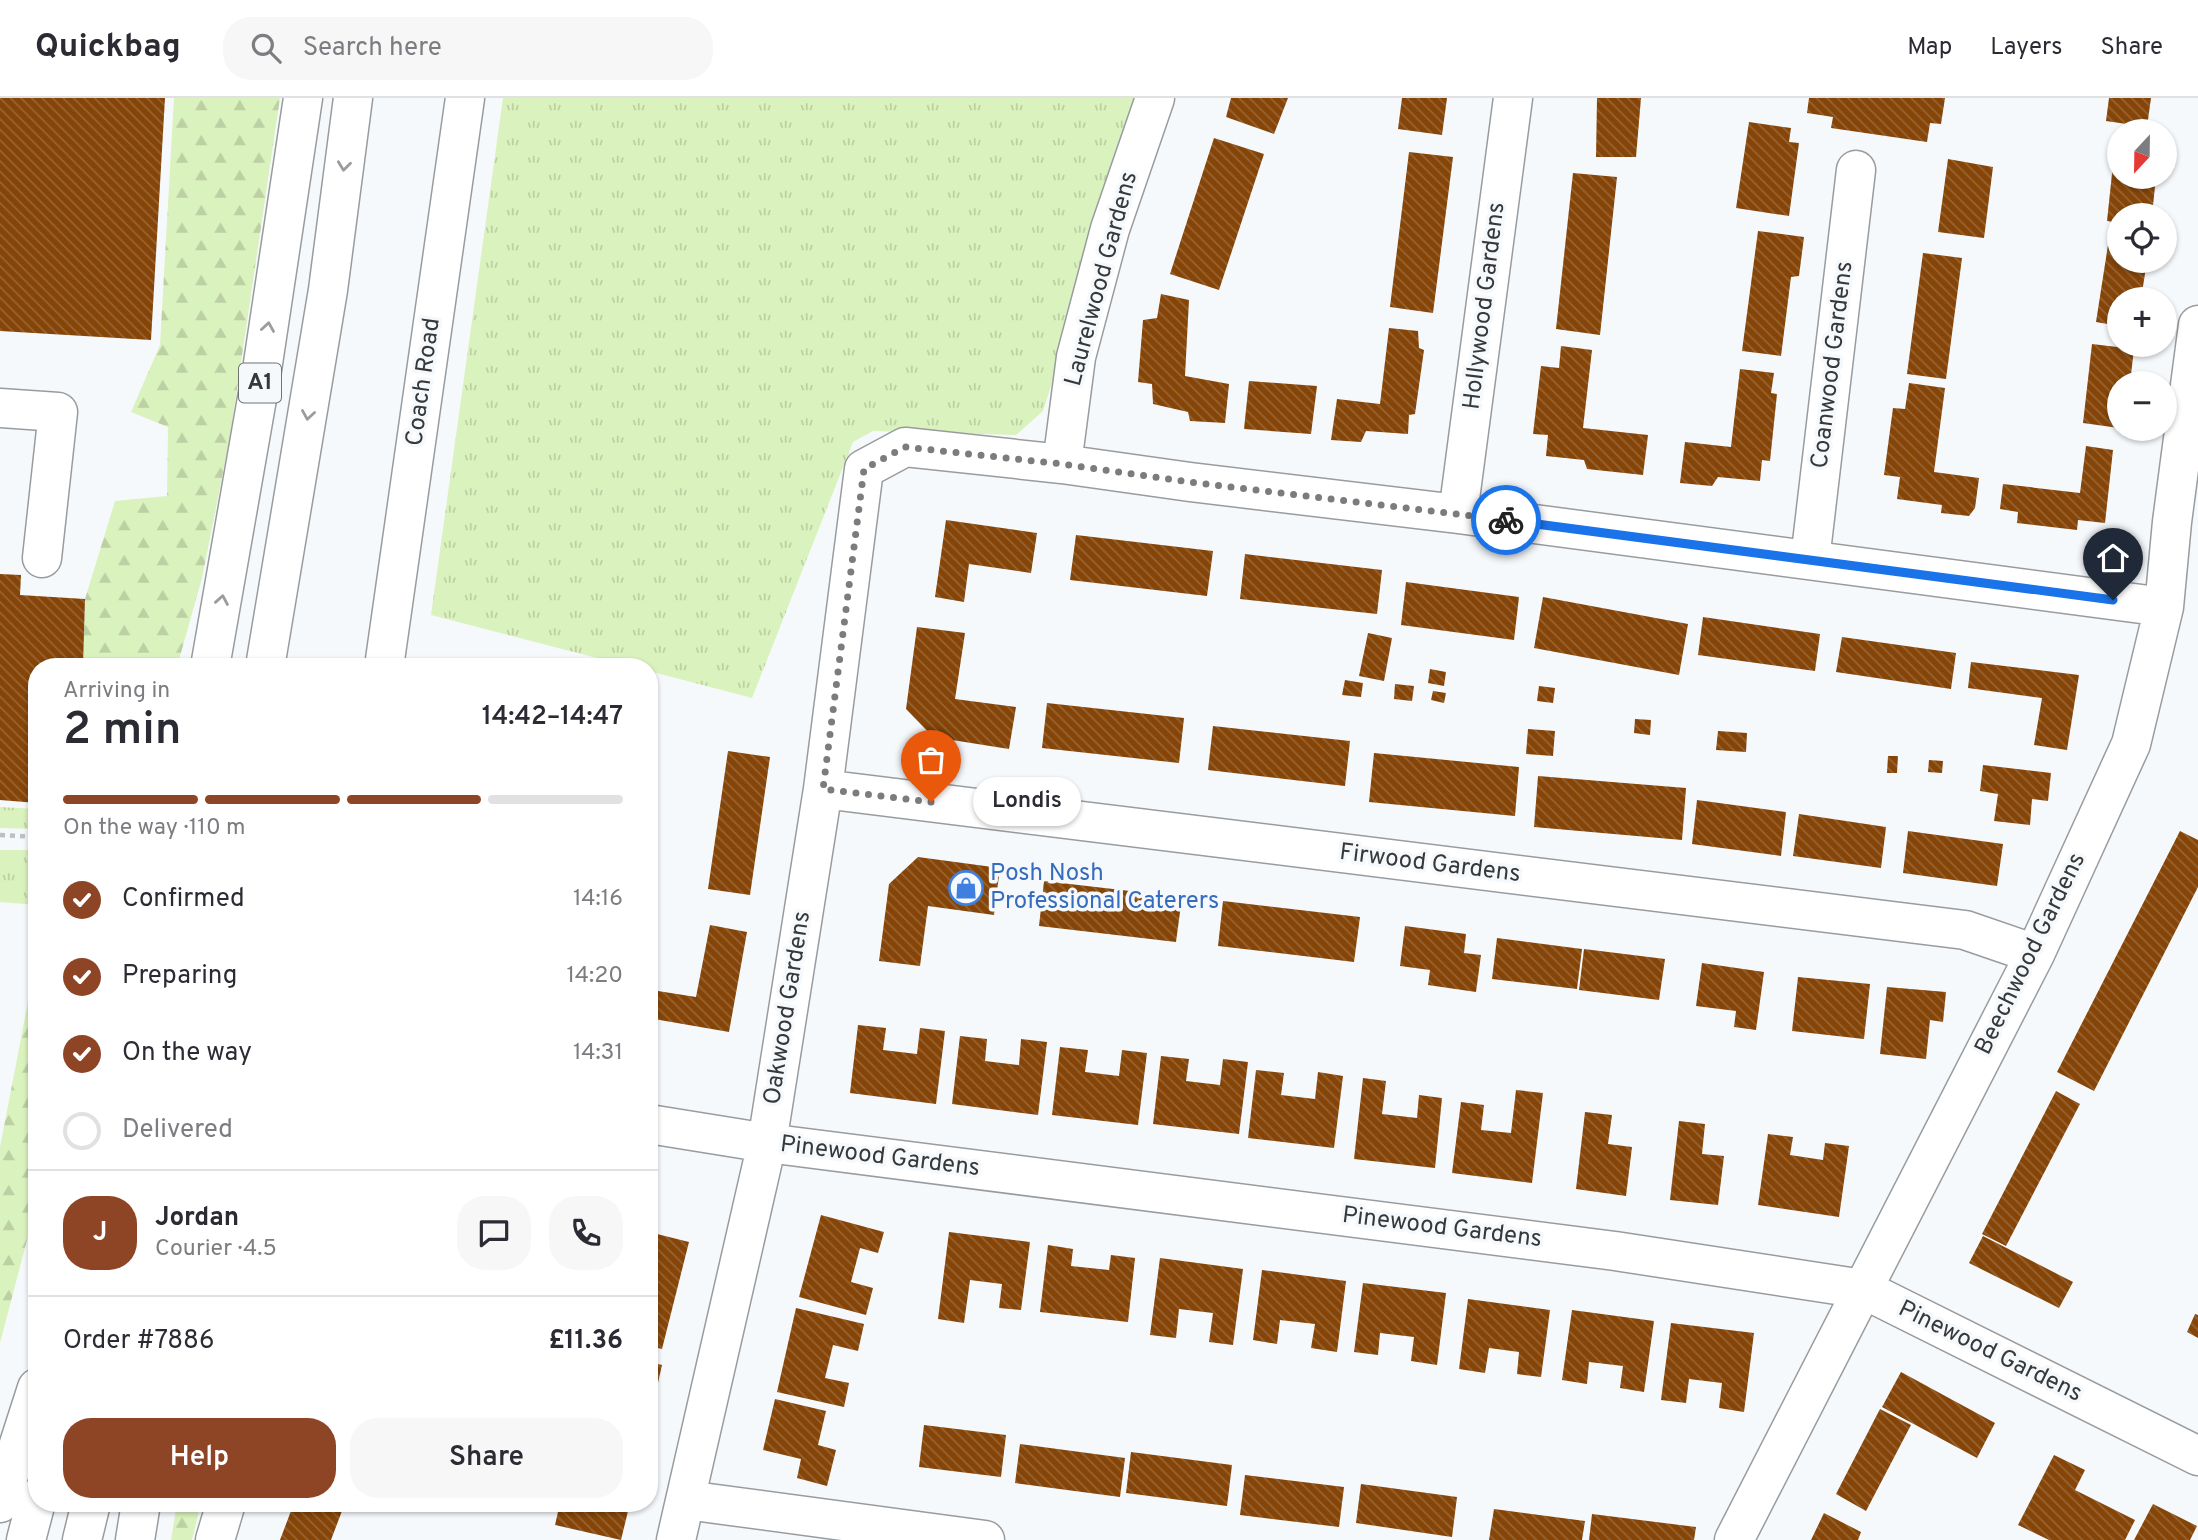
<!DOCTYPE html>
<html lang="en">
<head>
<meta charset="utf-8">
<style>
  body { margin:0; font-family:Overpass,sans-serif; background:#f7f7f7; color:#2b2b33; height:100vh; display:flex; flex-direction:column; font-size:26px; white-space:nowrap }
  * { box-sizing:border-box; margin:0 }
  p { font-size:23px; color:#7c7c81 }
  .icon { flex:none; width:38px; height:38px; fill:none; stroke:currentColor; stroke-width:2; stroke-linecap:round; stroke-linejoin:round }
  .map { position:relative; flex:1; overflow:hidden }
  .details { position:absolute; left:28px; top:560px; width:630px; height:854px; display:flex; flex-direction:column; background:#fff; border-radius:28px; box-shadow:0 2px 5px #0004 }
  .details>* { flex:none }
  .needle { width:46px; rotate:202deg }
  .buttons { position:absolute; left:2107px; top:21px; display:grid; gap:14px }
  .buttons a { display:grid; place-items:center; width:70px; height:70px; border-radius:50%; background:#fff; box-shadow:0 2px 5px #0004; font-size:35px }
  .pin { position:absolute; display:grid; place-items:center; width:60px; height:60px; color:#fff; margin:-72px -30px; border-radius:50% 50% 50% 0; rotate:-45deg; box-shadow:0 0 7px #0007 }
  .pin .icon { rotate:45deg }
  .courier { position:absolute; display:grid; place-items:center; width:70px; height:70px; margin:-35px; border:5px solid #1a73e8; border-radius:50%; background:#fff; color:#222; box-shadow:0 2px 9px #0007 }
  .bubble { position:absolute; height:49px; border-radius:24px; background:#fff; box-shadow:0 2px 5px #0004; font-size:23px; font-weight:600; line-height:49px; text-align:center }
  .head em { font-style:normal; font-weight:600 }
  .head div { display:flex; flex-direction:column-reverse }
  .head { display:flex; align-items:center; justify-content:space-between; height:119px; padding:0 35px }
  h1 { font-size:46px; font-weight:600; line-height:52px }
  .bar { display:grid; grid-template-columns:repeat(4,1fr); gap:10px 7px; align-content:center; height:84px; padding:0 35px }
  .bar i { height:9px; border-radius:5px; background:#e1e1e2 }
  .bar .selected { background:#8e4526 }
  .bar p { grid-column:span 4 }
  .line { display:flex; align-items:center; gap:18px; padding:0 35px; border-top:2px solid #e1e1e2 }
  .line div { flex:1 }
  .round { display:grid; place-items:center; flex:none; width:74px; height:74px; border-radius:28px; background:#f7f7f7 }
  ol { padding:0 35px; list-style:none }
  li { display:flex; align-items:center; gap:21px; height:77px }
  li p { margin-inline-start:auto }
  li .icon { padding:7px; border-radius:50%; background:#8e4526; color:#fff; stroke-width:4 }
  li:last-child { color:#7c7c81 }
  li i { width:38px; height:38px; border:4px solid #e1e1e2; border-radius:50% }
  .button { display:flex; gap:14px; margin-top:auto; padding:14px 35px }
  .button a { flex:1; height:80px; border-radius:28px; background:#8e4526; color:#fff; font-size:28px; font-weight:600; line-height:80px; text-align:center }
  .button a+a { background:#f7f7f7; color:#2b2b33 }
  header { display:flex; align-items:center; gap:42px; box-sizing:border-box; height:98px; padding:0 35px; background:#fff; border-bottom:2px solid #e1e1e2 }
  header strong { font-size:33px }
  nav { display:flex; gap:38px; margin-inline-start:auto; font-size:24px }
  .search { width:490px; height:63px; background:#f7f7f7; display:flex; align-items:center; gap:18px; box-sizing:border-box; padding:0 24px; border-radius:28px; color:#7c7c81; font-size:26px }
  .map>svg:first-child { display:block }
</style>
</head>
<body>
<header>
<strong>Quickbag</strong>
<div class="search"><svg class="icon" aria-label="search" viewBox="0 0 24 24"><circle cx="10" cy="10" r="6"/><path d="M15 15l6 6"/></svg>Search here</div>
<nav><a>Map</a><a>Layers</a><a>Share</a></nav>
</header>
<div class="map">
<svg width="2198" height="1442" viewBox="0 0 2198 1442">
  <defs>
    <pattern id="grass-tufts" width="24" height="20" patternUnits="userSpaceOnUse" patternTransform="scale(1.75)"><rect width="24" height="20" fill="#daf2bd"/><path d="M3 7l-1-3M5 7V3M7 7l1-3M15 17l-1-3M17 17v-4M19 17l1-3" fill="none" stroke="#bcd0a3"/></pattern>
    <pattern id="forest-firs" width="22" height="20" patternUnits="userSpaceOnUse" patternTransform="scale(1.75)"><rect width="22" height="20" fill="#daf2bd"/><path d="M5 1l3.5 6h-7zM16 11l3.5 6h-7z" fill="#bcd0a3"/></pattern>
    <pattern id="building-back-hatch" width="6" height="6" patternUnits="userSpaceOnUse" patternTransform="scale(1.75)"><rect width="6" height="6" fill="#864507"/><path d="M-1 5l2 2M0 0l6 6M5-1l2 2" fill="none" stroke="#956436"/></pattern>
  </defs>
  <rect width="100%" height="100%" fill="#f6f9fc"/>
  <path fill="url(#grass-tufts)" d="M 503,0 L 1143,0 L 1043,313 L 1016,337 L 873,333 L 853,344 L 752,600 L 649,573 L 649,569 L 632,569 L 431,517 Z
    M 0,709 L 37,711 L 37,731 L 0,730 Z
    M 0,752 L 37,752 L 37,807 L 0,804 Z"/>
  <path fill="url(#forest-firs)" d="M 174,0 L 280,0 L 230,339 L 202,480 L 177,569 L 83,569 L 85,501 L 115,403 L 167,398 L 168,329 L 131,314 L 160,247 Z
    M 37,857 L 37,1104 L 0,1245 L 0,1049 Z
    M 177,1405 L 201,1405 L 192,1442 L 171,1442 Z"/>
  <path fill="url(#building-back-hatch)" d="M 0,0 L 165,0 L 151,242 L 0,233 Z
    M 1231,0 L 1288,0 L 1274,36 L 1226,19 Z
    M 1402,0 L 1447,0 L 1442,37 L 1398,31 Z
    M 1597,0 L 1641,0 L 1636,59 L 1596,59 Z
    M 1809,0 L 1945,0 L 1941,26 L 1930,25 L 1927,44 L 1831,30 L 1833,19 L 1807,15 Z
    M 2109,0 L 2151,0 L 2147,29 L 2106,23 Z
    M 1749,24 L 1791,30 L 1789,44 L 1799,45 L 1789,118 L 1736,110 Z
    M 1214,40 L 1264,56 L 1219,192 L 1170,176 Z
    M 2115,47 L 2119,47 L 2119,79 L 2156,79 L 2152,117 L 2119,117 L 2119,125 L 2107,123 Z
    M 1409,54 L 1453,59 L 1433,215 L 1390,209 Z
    M 1948,61 L 1993,69 L 1984,140 L 1938,134 Z
    M 1573,75 L 1617,79 L 1600,237 L 1556,231 Z
    M 1758,133 L 1804,139 L 1799,178 L 1791,179 L 1781,258 L 1742,253 Z
    M 2108,147 L 2119,148 L 2119,163 L 2147,163 L 2141,201 L 2119,201 L 2119,228 L 2096,224 Z
    M 1923,155 L 1962,160 L 1946,281 L 1907,276 Z
    M 1161,196 L 1189,202 L 1185,278 L 1229,286 L 1225,325 L 1190,323 L 1188,314 L 1153,306 L 1152,286 L 1138,284 L 1143,222 L 1157,220 Z
    M 1389,230 L 1418,233 L 1419,250 L 1424,252 L 1415,316 L 1409,317 L 1408,336 L 1366,333 L 1361,344 L 1331,342 L 1337,301 L 1380,306 Z
    M 2092,246 L 2134,251 L 2130,285 L 2119,285 L 2119,330 L 2083,325 Z
    M 1561,248 L 1592,252 L 1583,330 L 1648,337 L 1643,377 L 1587,371 L 1584,362 L 1546,358 L 1548,337 L 1533,336 L 1541,268 L 1559,270 Z
    M 1740,271 L 1774,275 L 1771,295 L 1777,296 L 1770,363 L 1762,362 L 1760,383 L 1718,379 L 1712,388 L 1680,385 L 1685,344 L 1731,349 Z
    M 1249,283 L 1317,288 L 1311,336 L 1244,331 Z
    M 1909,285 L 1945,290 L 1934,374 L 1979,380 L 1975,410 L 1969,418 L 1941,415 L 1942,407 L 1897,401 L 1900,379 L 1884,377 L 1893,310 L 1905,311 Z
    M 2086,348 L 2113,352 L 2105,425 L 2078,422 L 2077,432 L 2017,425 L 2018,414 L 2000,411 L 2003,386 L 2080,395 Z
    M 946,422 L 1037,435 L 1031,475 L 969,466 L 964,504 L 935,499 Z
    M 1076,437 L 1213,453 L 1207,498 L 1070,482 Z
    M 1245,456 L 1382,472 L 1377,516 L 1240,501 Z
    M 0,476 L 21,477 L 20,497 L 85,501 L 83,569 L 37,569 L 37,705 L 0,702 Z
    M 1406,484 L 1519,499 L 1514,542 L 1401,527 Z
    M 1543,499 L 1688,526 L 1679,577 L 1534,550 Z
    M 1703,519 L 1820,536 L 1815,573 L 1698,557 Z
    M 917,529 L 965,535 L 955,601 L 1016,609 L 1009,651 L 933,639 L 906,611 Z
    M 1368,535 L 1392,540 L 1384,583 L 1359,578 Z
    M 1842,539 L 1956,555 L 1951,591 L 1836,574 Z
    M 456,560 L 503,566 L 502,569 L 455,569 Z
    M 1971,564 L 2079,577 L 2067,652 L 2034,647 L 2042,600 L 1968,590 Z
    M 1430,571 L 1446,574 L 1444,588 L 1428,585 Z
    M 1345,582 L 1363,585 L 1361,599 L 1342,597 Z
    M 1395,586 L 1414,588 L 1412,603 L 1394,601 Z
    M 1539,588 L 1555,590 L 1553,605 L 1537,603 Z
    M 1433,593 L 1446,595 L 1444,605 L 1431,602 Z
    M 1047,605 L 1184,620 L 1179,665 L 1042,650 Z
    M 1635,621 L 1651,622 L 1650,637 L 1634,635 Z
    M 1213,628 L 1350,643 L 1345,688 L 1208,672 Z
    M 1528,631 L 1555,633 L 1553,658 L 1526,656 Z
    M 1718,633 L 1747,635 L 1746,654 L 1716,652 Z
    M 728,653 L 770,659 L 750,797 L 708,791 Z
    M 1374,655 L 1519,669 L 1515,718 L 1369,704 Z
    M 1888,658 L 1898,658 L 1897,675 L 1887,675 Z
    M 1929,662 L 1943,663 L 1942,675 L 1928,674 Z
    M 1983,667 L 2051,675 L 2048,703 L 2032,701 L 2030,727 L 1994,723 L 1998,696 L 1980,693 Z
    M 1538,678 L 1686,690 L 1682,742 L 1534,729 Z
    M 1697,702 L 1786,714 L 1781,758 L 1692,746 Z
    M 1799,716 L 1886,729 L 1881,770 L 1793,758 Z
    M 1908,733 L 2003,746 L 1997,788 L 1903,775 Z
    M 2180,733 L 2198,742 L 2198,789 L 2094,993 L 2057,974 Z
    M 918,759 L 1000,770 L 994,817 L 928,808 L 920,868 L 879,863 L 889,786 Z
    M 1044,783 L 1182,799 L 1176,844 L 1039,828 Z
    M 1223,803 L 1360,819 L 1354,864 L 1218,848 Z
    M 710,827 L 747,834 L 729,934 L 654,921 L 658,893 L 696,899 Z
    M 1405,828 L 1466,836 L 1464,855 L 1481,857 L 1476,894 L 1428,887 L 1430,872 L 1400,868 Z
    M 1497,840 L 1582,851 L 1577,891 L 1492,881 Z
    M 1584,851 L 1665,861 L 1659,902 L 1579,892 Z
    M 1702,865 L 1764,874 L 1756,932 L 1734,929 L 1736,913 L 1696,908 Z
    M 1798,879 L 1870,886 L 1864,941 L 1792,933 Z
    M 1887,889 L 1946,894 L 1943,924 L 1930,922 L 1926,961 L 1880,956 Z
    M 858,927 L 886,930 L 883,952 L 917,956 L 920,930 L 945,933 L 936,1006 L 850,995 Z
    M 960,938 L 987,941 L 985,963 L 1019,967 L 1021,941 L 1047,944 L 1038,1017 L 952,1006 Z
    M 1060,949 L 1088,952 L 1085,974 L 1119,978 L 1122,952 L 1147,955 L 1138,1027 L 1052,1017 Z
    M 1161,958 L 1189,961 L 1186,983 L 1220,987 L 1223,961 L 1248,964 L 1239,1036 L 1153,1026 Z
    M 1256,972 L 1284,975 L 1281,997 L 1315,1001 L 1318,974 L 1343,978 L 1334,1050 L 1248,1040 Z
    M 1363,980 L 1386,983 L 1382,1016 L 1417,1020 L 1419,997 L 1442,1000 L 1435,1070 L 1354,1061 Z
    M 1516,992 L 1543,995 L 1532,1085 L 1452,1075 L 1461,1004 L 1484,1007 L 1481,1032 L 1511,1035 Z
    M 2056,993 L 2080,1006 L 2006,1148 L 1982,1136 Z
    M 1585,1014 L 1612,1017 L 1608,1046 L 1632,1049 L 1626,1098 L 1576,1091 Z
    M 1679,1023 L 1705,1026 L 1702,1056 L 1724,1058 L 1718,1107 L 1670,1102 Z
    M 1768,1036 L 1793,1039 L 1790,1057 L 1823,1062 L 1825,1045 L 1849,1048 L 1839,1119 L 1758,1107 Z
    M 821,1117 L 884,1134 L 878,1155 L 860,1150 L 851,1184 L 873,1190 L 866,1217 L 799,1199 Z
    M 649,1134 L 689,1144 L 662,1251 L 649,1248 L 649,1175 L 651,1166 L 649,1166 Z
    M 949,1134 L 1030,1144 L 1021,1212 L 999,1210 L 1002,1186 L 970,1182 L 964,1225 L 938,1221 Z
    M 1983,1138 L 2073,1184 L 2059,1210 L 1969,1165 Z
    M 1048,1147 L 1073,1151 L 1071,1168 L 1109,1172 L 1111,1157 L 1135,1160 L 1128,1224 L 1040,1214 Z
    M 1160,1160 L 1243,1171 L 1233,1247 L 1209,1244 L 1213,1215 L 1179,1211 L 1176,1240 L 1150,1237 Z
    M 1262,1172 L 1346,1183 L 1337,1254 L 1311,1250 L 1315,1226 L 1280,1222 L 1277,1246 L 1253,1242 Z
    M 1363,1185 L 1446,1195 L 1437,1267 L 1411,1263 L 1414,1239 L 1380,1235 L 1378,1257 L 1354,1254 Z
    M 1468,1201 L 1550,1212 L 1541,1279 L 1517,1276 L 1519,1254 L 1489,1250 L 1485,1275 L 1459,1271 Z
    M 796,1210 L 864,1226 L 858,1253 L 833,1247 L 825,1280 L 849,1285 L 844,1309 L 777,1294 Z
    M 1572,1212 L 1654,1223 L 1644,1294 L 1620,1290 L 1623,1268 L 1589,1264 L 1587,1286 L 1562,1282 Z
    M 2195,1216 L 2198,1217 L 2198,1240 L 2187,1234 Z
    M 1671,1225 L 1754,1235 L 1744,1314 L 1719,1310 L 1722,1285 L 1689,1281 L 1686,1305 L 1661,1302 Z
    M 649,1264 L 662,1267 L 650,1320 L 649,1320 Z
    M 1901,1274 L 1995,1325 L 1977,1360 L 1882,1309 Z
    M 775,1301 L 826,1313 L 818,1347 L 836,1352 L 827,1388 L 797,1380 L 801,1361 L 763,1352 Z
    M 1880,1311 L 1911,1327 L 1866,1413 L 1836,1396 Z
    M 924,1327 L 1006,1337 L 1001,1379 L 919,1369 Z
    M 1020,1346 L 1125,1360 L 1120,1399 L 1015,1385 Z
    M 1131,1354 L 1232,1367 L 1227,1408 L 1126,1395 Z
    M 2054,1357 L 2085,1372 L 2075,1392 L 2135,1422 L 2125,1442 L 2049,1442 L 2018,1427 Z
    M 1245,1377 L 1344,1389 L 1339,1429 L 1240,1417 Z
    M 1361,1386 L 1457,1399 L 1452,1439 L 1356,1425 Z
    M 294,1405 L 345,1405 L 331,1442 L 280,1442 Z
    M 560,1405 L 630,1405 L 621,1442 L 555,1427 Z
    M 2153,1406 L 2197,1428 L 2190,1442 L 2134,1442 Z
    M 1494,1411 L 1585,1423 L 1582,1442 L 1489,1442 Z
    M 1824,1415 L 1861,1434 L 1858,1442 L 1811,1442 Z
    M 1592,1416 L 1696,1429 L 1694,1442 L 1589,1442 Z"/>
  <g fill="none" stroke-linecap="round" stroke-linejoin="round">
    <g stroke="#999c9e" stroke-width="41">
      <path id="minor" d="M 0,310 L 58,314 L 42,460
        M 1062,366 L 1076,259 L 1110,131 L 1155,0
        M 1458,416 L 1513,0
        M 1810,462 L 1856,72
        M 384,569 L 465,0
        M 823,691 L 1965,832 L 2035,856
        M 649,1026 L 767,1045 L 1615,1153 L 1863,1191 L 2198,1358
        M 686,1402 L 985,1442
        M 215,1442 L 226,1405
        M 676,1442 L 767,1045 L 823,691 L 864,371 L 905,349 L 1062,366 L 1190,384 L 1458,416 L 2164,509
        M 1734,1442 L 2035,856 L 2131,646 L 2164,509 L 2172,424 L 2198,227"/>
    </g>
    <g stroke="#999c9e" stroke-width="41">
      <path id="highway" d="M 210,569 L 262,272 L 303,0
        M 265,569 L 328,192 L 353,0
        M 0,1405 L 37,1290
        M 26,1442 L 37,1400
        M 82,1442 L 91,1405
        M 135,1442 L 141,1405"/>
    </g>
    <path stroke="#bdbfc1" stroke-width="4.5" stroke-dasharray="5 5" stroke-linecap="butt" d="M 0,737 L 37,739"/>
    <use href="#minor" stroke="#fff" stroke-width="38"/>
    <use href="#highway" stroke="#fff" stroke-width="38"/>
  </g>
  <defs><path id="oneway-chevron" d="M-2-3.5L2.5 0L-2 3.5" fill="none" stroke-width="1.6" stroke-linecap="round" stroke-linejoin="round" transform="scale(1.75)"/></defs>
  <g stroke="#9b9c9c">
    <use href="#oneway-chevron" transform="translate(344 68) rotate(97)"/>
    <use href="#oneway-chevron" transform="translate(268 229) rotate(-81)"/>
    <use href="#oneway-chevron" transform="translate(308 317) rotate(99)"/>
    <use href="#oneway-chevron" transform="translate(222 502) rotate(-80)"/>
  </g>
  <g fill="none" stroke-linecap="round" stroke-linejoin="round">
    <path stroke="#7a7c7d" stroke-width="7" stroke-dasharray="0 12.6" d="M 931,704 L 823,691 L 864,371 L 905,349 L 1062,366 L 1190,384 L 1506,422"/>
    <path stroke="#1a73e8" stroke-width="9" d="M 1506,422 L 2113,502"/>
  </g>
  <defs>
    <g id="shop-ring" transform="scale(1.75)"><circle r="9.5" fill="#f6f9fc" stroke="#3f7fe0" stroke-width="1.5"/><path d="M-5-2.5h2.3a2.7 3.5 0 0 1 5.4 0H5L5.5 6h-11ZM-1.5-2.5h3a1.5 2.3 0 0 0-3 0Z" fill="#3f7fe0"/></g>
  </defs>
  <g fill-rule="evenodd">
    <use href="#shop-ring" x="966" y="790"/>
  </g>
  <g text-anchor="middle" dominant-baseline="central" stroke-width="7" stroke-linejoin="round" paint-order="stroke">
    <rect fill="#f6f9fc" stroke="#707274" stroke-width="2" x="239" y="265.5" width="42" height="39" rx="5"/>
    <g font-size="23" font-weight="bold" fill="#373839">
      <text x="260" y="285">A1</text>
    </g>
    <g font-size="24" fill="#373839" stroke="#f6f9fc">
      <text transform="translate(1102 181) rotate(-75)">Laurelwood Gardens</text>
      <text transform="translate(1485 208) rotate(-83)">Hollywood Gardens</text>
      <text transform="translate(1833 267) rotate(-83)">Coanwood Gardens</text>
      <text transform="translate(424 284) rotate(-82)">Coach Road</text>
      <text transform="translate(1430 766) rotate(7)">Firwood Gardens</text>
      <text transform="translate(2031 856) rotate(-64)">Beechwood Gardens</text>
      <text transform="translate(788 910) rotate(-81)">Oakwood Gardens</text>
      <text transform="translate(880 1059) rotate(7)">Pinewood Gardens</text>
      <text transform="translate(1442 1130) rotate(7)">Pinewood Gardens</text>
      <text transform="translate(1990 1254) rotate(26)">Pinewood Gardens</text>
    </g>
    <g font-size="24" fill="#366cbe" stroke="#f6f9fc" text-anchor="start">
      <text x="990" y="776">Posh Nosh<tspan x="990" dy="28">Professional Caterers</tspan></text>
    </g>
  </g>
</svg>
<div class="buttons">
<a><svg class="needle" viewBox="-14 -14 28 28"><path d="M0-13l5 13h-10z" fill="#e53935"/><path d="M0 13l5-13h-10z" fill="#7c7c81"/></svg></a>
<a><svg class="icon" aria-label="locate" viewBox="0 0 24 24"><circle cx="12" cy="12" r="6"/><path d="M12 2v4M12 18v4M2 12h4M18 12h4"/></svg></a>
<a>+</a>
<a>−</a>
</div>
<div class="pin" style="left:931px;top:704px;background:#ea580c"><svg class="icon" aria-label="bag" viewBox="0 0 24 24"><path d="M5 8h14l-1 12H6zM9 8a3 3 0 0 1 6 0"/></svg></div>
<div class="pin" style="left:2113px;top:502px;background:#1f2937"><svg class="icon" aria-label="home" viewBox="0 0 24 24"><path d="M3 11l9-7 9 7M6 9v11h12V9"/></svg></div>
<div class="courier" style="left:1506px;top:422px"><svg class="icon" aria-label="bike" viewBox="0 0 24 24"><circle cx="6" cy="16" r="4"/><circle cx="18" cy="16" r="4"/><path d="M6 16l4-8h5l3 8M10 8l3 8H6M13 5h3"/></svg></div>
<div class="bubble" style="left:973px;top:679px;width:108px">Londis</div>
<section class="details">
<div class="head"><div><h1>2 min</h1><p>Arriving in</p></div><em>14:42–14:47</em></div>
<div class="bar"><i class="selected"></i><i class="selected"></i><i class="selected"></i><i></i><p>On the way · 110 m</p></div>
<ol>
<li><svg class="icon" aria-label="check" viewBox="0 0 24 24"><path d="M5 12l5 5 9-10"/></svg>Confirmed<p>14:16</p></li>
<li><svg class="icon" aria-label="check" viewBox="0 0 24 24"><path d="M5 12l5 5 9-10"/></svg>Preparing<p>14:20</p></li>
<li><svg class="icon" aria-label="check" viewBox="0 0 24 24"><path d="M5 12l5 5 9-10"/></svg>On the way<p>14:31</p></li>
<li><i></i>Delivered</li>
</ol>
<div class="line" style="height:126px"><b class="round" style="background:#8e4526;color:#fff">J</b><div><b>Jordan</b><p>Courier · 4.5</p></div><a class="round"><svg class="icon" aria-label="chat" viewBox="0 0 24 24"><path d="M4 5h16v11H9l-5 4z"/></svg></a><a class="round"><svg class="icon" aria-label="phone" viewBox="0 0 24 24"><path d="M5 4h4l2 5-3 2q2 4 5 5l2-3 5 2v4C11 20 4 13 5 4z"/></svg></a></div>
<div class="line" style="height:91px"><div>Order #7886</div><b>£11.36</b></div>
<div class="button"><a>Help</a><a>Share</a></div>
</section>
</div>
</body>
</html>
